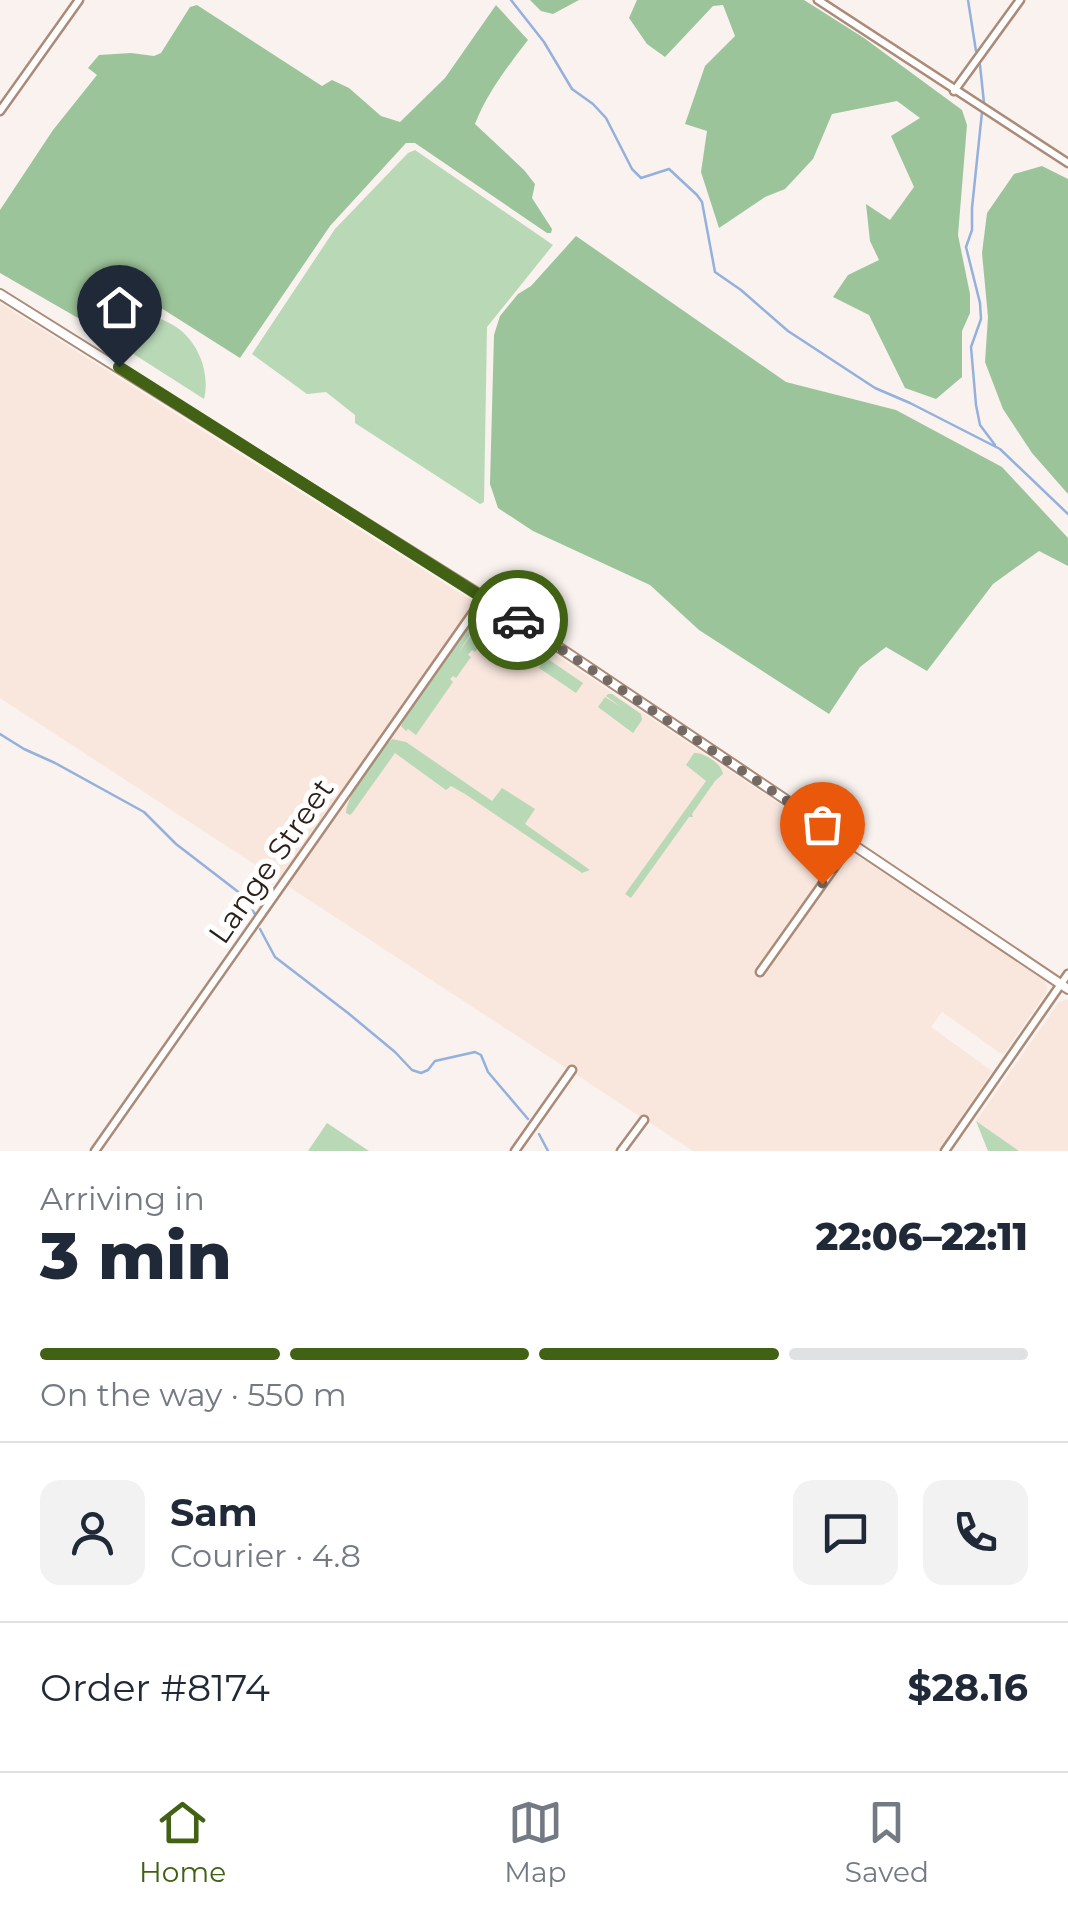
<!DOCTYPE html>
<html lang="en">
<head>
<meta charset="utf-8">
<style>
  body { margin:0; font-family:Montserrat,sans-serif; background:#f2f2f3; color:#1f2937; height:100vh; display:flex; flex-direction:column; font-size:38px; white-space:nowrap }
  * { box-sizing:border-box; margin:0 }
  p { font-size:32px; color:#747a83 }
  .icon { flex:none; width:55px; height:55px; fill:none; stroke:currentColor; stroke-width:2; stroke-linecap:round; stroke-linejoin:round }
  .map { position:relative; height:1151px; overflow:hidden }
  .drawer { display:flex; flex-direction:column; background:#fff; flex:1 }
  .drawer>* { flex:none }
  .pin { position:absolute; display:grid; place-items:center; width:85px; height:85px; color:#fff; margin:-102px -42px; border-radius:50% 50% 50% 0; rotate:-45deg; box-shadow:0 0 10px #0007 }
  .pin .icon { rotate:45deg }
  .courier { position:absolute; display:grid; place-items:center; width:100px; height:100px; margin:-50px; border:8px solid #416115; border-radius:50%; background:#fff; color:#222; box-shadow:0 2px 12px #0007 }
  .headline em { font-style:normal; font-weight:800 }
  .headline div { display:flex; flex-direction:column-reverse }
  .headline { display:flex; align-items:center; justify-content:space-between; height:170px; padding:0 40px }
  h1 { font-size:65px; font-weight:800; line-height:75px }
  .bar { display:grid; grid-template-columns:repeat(4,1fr); gap:15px 10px; align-content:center; height:120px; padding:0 40px }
  .bar i { height:12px; border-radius:8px; background:#e0e1e3 }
  .bar .on { background:#416115 }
  .bar p { grid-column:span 4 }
  .line { display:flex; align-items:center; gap:25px; padding:0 40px; border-top:2px solid #e0e1e3 }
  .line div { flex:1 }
  .round { display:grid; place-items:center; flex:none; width:105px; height:105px; border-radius:20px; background:#f2f2f3 }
  .tabs { display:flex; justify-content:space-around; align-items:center; height:140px; border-top:2px solid #e0e1e3; background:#fff; font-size:28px; color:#747a83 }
  .tabs a { display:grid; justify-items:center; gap:5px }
  .tabs .on { color:#416115 }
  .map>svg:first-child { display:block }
</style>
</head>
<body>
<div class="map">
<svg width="1068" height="1151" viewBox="0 0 1068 1151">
  <rect width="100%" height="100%" fill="#f9f2ee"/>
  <path fill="#f9e7de" d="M 0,303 L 506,622 L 1044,980 L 1047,987 L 1046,993 L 1003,1055 L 942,1012 L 931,1027 L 992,1071 L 938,1151 L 693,1151 L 0,698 Z
    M 1068,999 L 1068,1151 L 1019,1151 L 976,1121 L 1059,1002 Z"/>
  <path fill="#b8d8b6" d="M 415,150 L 553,245 L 487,327 L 484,502 L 480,504 L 355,423 L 355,415 L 326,392 L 307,394 L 252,354 L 335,229 L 408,153 Z
    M 104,285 C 116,291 125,301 137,307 C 150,315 167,320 179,329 C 200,345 210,375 204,399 L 96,330 L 110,326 L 108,307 L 100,291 Z
    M 484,610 L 525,636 L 527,643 L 499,625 L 526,644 L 520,653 L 516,652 L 488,634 L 475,652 L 472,650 L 468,655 L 471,657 L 456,678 L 453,676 L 450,679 L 453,682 L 416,735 L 408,729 L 406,731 L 401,726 L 403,720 L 479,612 L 483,615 L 458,653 L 485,616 L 480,611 Z
    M 545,657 L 583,683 L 576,693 L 539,668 Z
    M 608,694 L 612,694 L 641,714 L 642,720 L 633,733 L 598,707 L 605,697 L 621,707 L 606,696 Z
    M 392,739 L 406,742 L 492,801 L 502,788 L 535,809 L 525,824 L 590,870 L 582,873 L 465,794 L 451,786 L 446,790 L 395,753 L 353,812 L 350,815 L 346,813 C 348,791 376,755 392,739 Z
    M 694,753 C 704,752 722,764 723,774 L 715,781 L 692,814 L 693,817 L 689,817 L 631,898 L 625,894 L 706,781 L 686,765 Z
    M 976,1121 L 1019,1151 L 988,1151 Z
    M 327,1123 L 369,1151 L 308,1151 Z"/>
  <path fill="#9cc49a" d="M 530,0 L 579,0 L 553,14 L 541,11 Z
    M 637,0 L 804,0 L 864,38 L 962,110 L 967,125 L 958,235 L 970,294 L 970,313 L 962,331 L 962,377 L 936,399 L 905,388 L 869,315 L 833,297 L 848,275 L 879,260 L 870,241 L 866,204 L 890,220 L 914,187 L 891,136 L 920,118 L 897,101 L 832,114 L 813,159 L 785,189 L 765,197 L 719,228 L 701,172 L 707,131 L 685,124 L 705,66 L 735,36 L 723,5 L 713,6 L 665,57 L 647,44 L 629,18 Z
    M 197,5 L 322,86 L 332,80 L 349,88 L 381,116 L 400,122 L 445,78 L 496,5 L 528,40 C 508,66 487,93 475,124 L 524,170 L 535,184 L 532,198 L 552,229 L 551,233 L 547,233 L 415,143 L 406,143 L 330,226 L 240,358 L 109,275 L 78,318 L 0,273 L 0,210 L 53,130 L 97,75 L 88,68 L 99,55 L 131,53 L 154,56 L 161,53 L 190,7 Z
    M 1042,166 L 1068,179 L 1068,494 L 1032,453 L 1003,409 L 985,362 L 988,317 L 982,253 L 987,213 L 1014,174 Z
    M 576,236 L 786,382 L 896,410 L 1002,467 L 1068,538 L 1068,566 L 1039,551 L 993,584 L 927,671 L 886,647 L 860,667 L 829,714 L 699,630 L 650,585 L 533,531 L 498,508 L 490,484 L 494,335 L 500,316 L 518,294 L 531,286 Z"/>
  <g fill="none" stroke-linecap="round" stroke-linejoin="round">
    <path stroke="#94b0dd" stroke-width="2.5" d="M 511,0 L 544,42 L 572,89 L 593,104 L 606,118 L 632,169 L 641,178 L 669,169 L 697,195 L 702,202 L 715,272 L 741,290 L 788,331 L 875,388 L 910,403 L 1000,449 L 1068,514
      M 968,0 L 976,51
      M 980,65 L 984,103
      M 982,112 L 972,208 L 972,230 L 966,247 L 980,303 L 981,319 L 971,347 L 976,405 L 980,425 L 995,445
      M 0,734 L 24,749 L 55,763 L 144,812 L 176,844 L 241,894 L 255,914
      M 260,929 L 275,957 L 348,1013 L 395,1052 L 412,1070 L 421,1073 L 428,1070 L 435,1061 L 475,1052 L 481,1055 L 488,1072 L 528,1119
      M 539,1134 L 548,1151"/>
    <g stroke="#ab8a77" stroke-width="11">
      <path id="minor" d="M 818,0 L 1068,163
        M 954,91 L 1020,0
        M 0,111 L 79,0
        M 760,972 L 851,844
        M 95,1151 L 484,597
        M 515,1151 L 572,1070
        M 621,1151 L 644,1120
        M 945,1151 L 1068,974"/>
    </g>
    <g stroke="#ab8a77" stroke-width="12">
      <path id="major" d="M 0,294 L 484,597 L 1068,989"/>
    </g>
    <use href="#minor" stroke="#fff" stroke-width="6"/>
    <use href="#major" stroke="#fff" stroke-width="8"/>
  </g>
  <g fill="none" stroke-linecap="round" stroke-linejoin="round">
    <path stroke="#746963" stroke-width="10" stroke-dasharray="0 18" d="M 518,620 L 851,844 L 822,884"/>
    <path stroke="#416115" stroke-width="12" d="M 119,367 L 518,620"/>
  </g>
  <g text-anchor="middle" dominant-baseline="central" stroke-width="10" stroke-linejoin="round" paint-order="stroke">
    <g font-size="30" fill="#2c1f18" stroke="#fff">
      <text transform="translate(271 861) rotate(-55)">Lange Street</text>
    </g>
  </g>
</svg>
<div class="pin" style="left:822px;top:884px;background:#ea580c"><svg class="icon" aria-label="bag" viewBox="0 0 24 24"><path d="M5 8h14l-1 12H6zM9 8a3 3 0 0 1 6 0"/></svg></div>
<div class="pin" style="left:119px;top:367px;background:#1f2937"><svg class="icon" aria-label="home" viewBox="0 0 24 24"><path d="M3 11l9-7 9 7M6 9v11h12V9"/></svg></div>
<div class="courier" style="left:518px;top:620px"><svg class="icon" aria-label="car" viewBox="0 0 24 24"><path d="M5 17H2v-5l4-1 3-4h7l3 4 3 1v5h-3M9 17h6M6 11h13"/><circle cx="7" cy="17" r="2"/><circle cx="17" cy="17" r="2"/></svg></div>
</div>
<section class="drawer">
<div class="headline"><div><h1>3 min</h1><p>Arriving in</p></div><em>22:06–22:11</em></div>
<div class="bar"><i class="on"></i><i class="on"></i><i class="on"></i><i></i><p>On the way · 550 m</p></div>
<div class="line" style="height:180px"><a class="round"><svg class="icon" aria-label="person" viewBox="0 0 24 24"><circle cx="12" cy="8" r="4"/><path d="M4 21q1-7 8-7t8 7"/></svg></a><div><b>Sam</b><p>Courier · 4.8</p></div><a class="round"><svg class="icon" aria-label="chat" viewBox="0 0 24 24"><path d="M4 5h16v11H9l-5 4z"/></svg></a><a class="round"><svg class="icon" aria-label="phone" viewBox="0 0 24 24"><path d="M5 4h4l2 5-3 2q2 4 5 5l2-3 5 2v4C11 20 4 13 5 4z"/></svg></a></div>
<div class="line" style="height:130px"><div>Order #8174</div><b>$28.16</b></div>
</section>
<nav class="tabs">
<a class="on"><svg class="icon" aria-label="home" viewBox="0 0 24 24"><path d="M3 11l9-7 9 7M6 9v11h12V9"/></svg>Home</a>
<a><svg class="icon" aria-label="map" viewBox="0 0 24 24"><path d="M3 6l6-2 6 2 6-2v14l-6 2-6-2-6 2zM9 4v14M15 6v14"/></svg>Map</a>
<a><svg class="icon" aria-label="saved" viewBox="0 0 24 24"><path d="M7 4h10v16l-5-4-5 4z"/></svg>Saved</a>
</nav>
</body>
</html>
